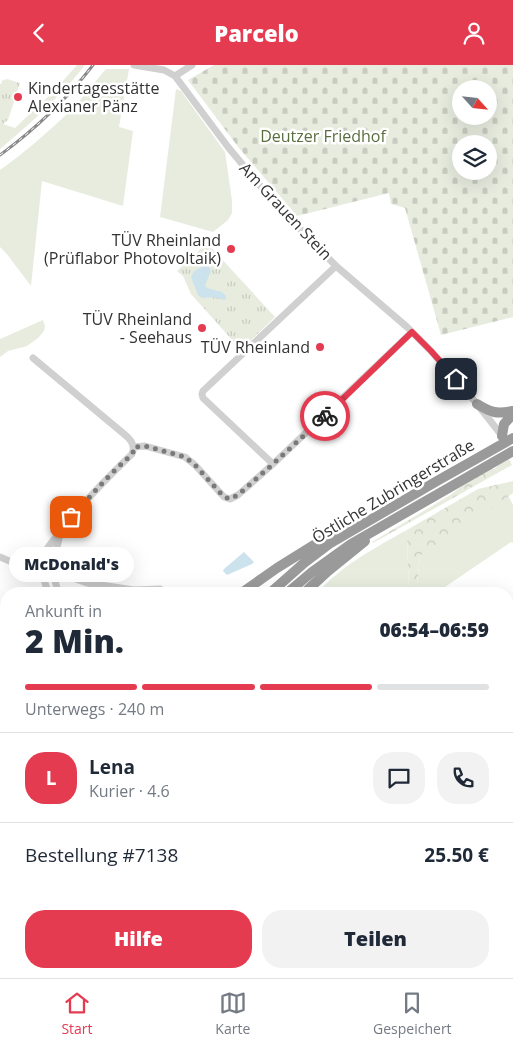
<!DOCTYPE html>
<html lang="de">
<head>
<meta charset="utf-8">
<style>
  body { margin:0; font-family:"Open Sans",sans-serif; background:#f2f2f3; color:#1f2937; height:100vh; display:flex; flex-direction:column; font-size:19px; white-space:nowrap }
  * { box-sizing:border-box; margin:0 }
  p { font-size:16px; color:#747a83 }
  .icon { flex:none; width:28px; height:28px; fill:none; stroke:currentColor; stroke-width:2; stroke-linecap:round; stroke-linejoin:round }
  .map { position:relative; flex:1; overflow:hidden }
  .sheet { position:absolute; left:0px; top:522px; width:514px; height:391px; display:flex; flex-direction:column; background:#fff; border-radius:20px 20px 0 0; box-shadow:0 5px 20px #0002 }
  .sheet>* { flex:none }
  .needle { width:32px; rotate:117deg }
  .buttons { position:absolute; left:452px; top:15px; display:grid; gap:10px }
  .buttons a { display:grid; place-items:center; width:45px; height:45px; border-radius:50%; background:#fff; box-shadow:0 5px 20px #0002; font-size:25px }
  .pin { position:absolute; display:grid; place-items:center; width:42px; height:42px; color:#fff; margin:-21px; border-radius:10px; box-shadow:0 2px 8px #0006 }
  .courier { position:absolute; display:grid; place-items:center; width:50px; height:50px; margin:-25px; border:4px solid #e43b51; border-radius:50%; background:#fff; color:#222; box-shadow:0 1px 6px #0007 }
  .bubble { position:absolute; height:35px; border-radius:18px; background:#fff; box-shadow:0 5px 20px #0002; font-size:16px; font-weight:800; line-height:35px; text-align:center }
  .headline em { font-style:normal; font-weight:800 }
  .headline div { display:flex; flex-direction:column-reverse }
  .headline { display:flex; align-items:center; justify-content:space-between; height:85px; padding:0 25px }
  h1 { font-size:32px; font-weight:800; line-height:38px }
  .bar { display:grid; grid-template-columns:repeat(4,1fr); gap:8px 5px; align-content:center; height:60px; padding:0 25px }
  .bar i { height:6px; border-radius:4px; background:#e0e1e3 }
  .bar .on { background:#e43b51 }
  .bar p { grid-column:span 4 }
  .line { display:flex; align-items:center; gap:12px; padding:0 25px; border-top:1px solid #e0e1e3 }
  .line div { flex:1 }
  .round { display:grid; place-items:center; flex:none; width:52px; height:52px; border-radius:20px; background:#f2f2f3 }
  .action { display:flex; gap:10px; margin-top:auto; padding:10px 25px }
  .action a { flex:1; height:58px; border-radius:20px; background:#e43b51; color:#fff; font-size:20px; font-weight:800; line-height:58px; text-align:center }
  .action a+a { background:#f2f2f3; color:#1f2937 }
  header { display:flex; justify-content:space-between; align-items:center; height:65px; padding:0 25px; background:#e43b51; color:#fff; font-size:22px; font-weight:800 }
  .menu { display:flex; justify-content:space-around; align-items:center; height:70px; border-top:1px solid #e0e1e3; background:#fff; font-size:14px; color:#747a83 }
  .menu a { display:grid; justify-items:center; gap:2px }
  .menu .on { color:#e43b51 }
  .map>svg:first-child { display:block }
</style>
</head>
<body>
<header><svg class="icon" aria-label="back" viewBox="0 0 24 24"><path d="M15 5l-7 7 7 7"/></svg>Parcelo<svg class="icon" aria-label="person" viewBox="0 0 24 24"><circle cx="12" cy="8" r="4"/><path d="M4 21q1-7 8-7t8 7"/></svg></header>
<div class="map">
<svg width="513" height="913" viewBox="0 0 513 913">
  <defs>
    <pattern id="forest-crowns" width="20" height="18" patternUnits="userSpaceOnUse" patternTransform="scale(1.25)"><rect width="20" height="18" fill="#e7ecdf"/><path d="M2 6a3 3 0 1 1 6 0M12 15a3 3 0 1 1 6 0" fill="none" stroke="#c7cbc0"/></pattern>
    <pattern id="cemetery-stones" width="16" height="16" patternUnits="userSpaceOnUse" patternTransform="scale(1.25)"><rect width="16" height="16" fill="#e7ecdf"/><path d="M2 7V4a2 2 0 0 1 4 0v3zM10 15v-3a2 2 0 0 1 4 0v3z" fill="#c7cbc0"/></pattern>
    <pattern id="park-tufts" width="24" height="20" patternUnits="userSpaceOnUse" patternTransform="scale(1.25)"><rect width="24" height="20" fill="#e7ecdf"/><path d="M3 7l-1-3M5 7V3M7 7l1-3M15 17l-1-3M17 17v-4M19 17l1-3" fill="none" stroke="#c7cbc0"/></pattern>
  </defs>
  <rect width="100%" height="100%" fill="#fff"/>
  <path fill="#e7ecdf" d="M 77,0 L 85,0 C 60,32 31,58 0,84 L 0,56 L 3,59 L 15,63 L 55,25 Z
    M 106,4 L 129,4 L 119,62 L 133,66 L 123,141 L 42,116 L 31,221 L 6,188 L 0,182 L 0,105 C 24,88 47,68 68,48 C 82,34 93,19 106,4 Z
    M 176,24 L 181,26 L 225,87 L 232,135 L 232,148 L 228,155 L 213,167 L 160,152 Z
    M 43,255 L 45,261 L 44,266 L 38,273 L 27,281 L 8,286 L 0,292 L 0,274 Z
    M 508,430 L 513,440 L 513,478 L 511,477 L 442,524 L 445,529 L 416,529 L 420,491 Z
    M 405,466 L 407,471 L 409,529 L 316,529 C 341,501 373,484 405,466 Z"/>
  <path fill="url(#forest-crowns)" d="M 509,394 L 512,400 L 373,478 L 372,477 L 452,429 L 463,420 L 492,403 L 494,404 L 497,402 L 498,400 Z
    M 513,416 L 513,428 L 420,491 L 416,529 L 409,529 L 407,471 L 405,466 L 478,424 Z"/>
  <path fill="url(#cemetery-stones)" fill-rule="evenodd" d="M 214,0 L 513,0 L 513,252 L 441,270 L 405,143 L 391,139 L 389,128 L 297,151 L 239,83 L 188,15 ZM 461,24 L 489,24 L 489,51 L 461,51 ZM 461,79 L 489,79 L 489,106 L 461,106 Z"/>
  <path fill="url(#park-tufts)" d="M 7,14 L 20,18 L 8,55 L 3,59 L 0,56 L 0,19 L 2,18 L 1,16 Z
    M 207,178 L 275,252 L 241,285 L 191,229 L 183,211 L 177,206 Z
    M 513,624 L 513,697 L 508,702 L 508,625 Z
    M 94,908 L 266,908 L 263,913 L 93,913 Z"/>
  <path fill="#cce2ec" d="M 204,201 L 209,202 L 211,206 L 205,220 L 206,222 L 210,224 L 222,227 L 226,231 L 226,234 L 224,235 L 214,232 L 202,233 L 198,230 L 191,212 L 194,206 Z
    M 244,487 L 254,497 L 252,499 L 227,510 L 223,506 L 224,504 Z"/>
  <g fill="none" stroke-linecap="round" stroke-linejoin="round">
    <path stroke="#d0d0d0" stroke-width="7" d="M 134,0 L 164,5 L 175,11 L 228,82 L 272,135 L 336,201 L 407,262 L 431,286 L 477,339 L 503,372
      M 175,11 L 192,0
      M 33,293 L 124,369 C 130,374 136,380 132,389 C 107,413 82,438 61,466 C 54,475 45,483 43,495 C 40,506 45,519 49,529
      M 134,382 L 145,381 L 185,392 L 195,400 L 224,432 L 230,434 L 238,430 L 273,399 L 412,267
      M 273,399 L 203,333 L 202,329 L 203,326 L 336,201
      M 0,492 L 37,508 L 43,510 L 59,503 L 76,514 L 87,518 L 134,525 L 160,524
      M 22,501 L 34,499 L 46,502
      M 59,529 C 49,502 55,494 60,469
      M 0,628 L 6,630
      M 508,720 L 513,726
      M 508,797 L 513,801 L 508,805
      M 0,802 L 6,783
      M 412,908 L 416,913
      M 341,913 L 350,908
      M 468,913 L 471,908"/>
    <path stroke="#9a9a9a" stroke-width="10" d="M 477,339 C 492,348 496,349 513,346
      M 502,371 L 504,359 L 513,349
      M 240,529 L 277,503 L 322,475 L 336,473
      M 269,529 L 304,498 L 329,479 L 437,416 L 513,373
      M 286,529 L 312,507 L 351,479 L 513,386
      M 303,529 L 328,506 L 365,476
      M 58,913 L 60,908
      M 71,913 L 73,908"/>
    <g stroke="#888" stroke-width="3">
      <path id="rail" d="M 0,90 C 34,65 67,34 93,0"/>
    </g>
    <use href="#rail" stroke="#fff" stroke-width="1" stroke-dasharray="4" stroke-linecap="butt"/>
  </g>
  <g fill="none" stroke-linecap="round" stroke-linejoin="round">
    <path stroke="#7a7a7a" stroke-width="5" stroke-dasharray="0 9" d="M 71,452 L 110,410 L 132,389 L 134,385 L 134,382 L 145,381 L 185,392 L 195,400 L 224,432 L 230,434 L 238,430 L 273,399 L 325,351"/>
    <path stroke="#e43b51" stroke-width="6" d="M 325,351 L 412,267 L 431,286 L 456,314"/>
  </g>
  <g fill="#e43b51" stroke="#fff" stroke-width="2">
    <circle cx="18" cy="32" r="5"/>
    <circle cx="231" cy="184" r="5"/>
    <circle cx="202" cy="263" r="5"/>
    <circle cx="320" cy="282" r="5"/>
  </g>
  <g text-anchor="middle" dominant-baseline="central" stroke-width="5" stroke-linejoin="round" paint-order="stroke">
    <g font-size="16" fill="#333" stroke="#fff" text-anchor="end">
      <text x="28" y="23" text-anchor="start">Kindertagesstätte<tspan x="28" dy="18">Alexianer Pänz</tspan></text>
      <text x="221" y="175">TÜV Rheinland<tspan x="221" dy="18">(Prüflabor Photovoltaik)</tspan></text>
      <text x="192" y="254">TÜV Rheinland<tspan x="192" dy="18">- Seehaus</tspan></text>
      <text x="310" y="282">TÜV Rheinland</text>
    </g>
    <g font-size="16" fill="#596f3f" stroke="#fff">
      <text x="323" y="71">Deutzer Friedhof</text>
    </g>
    <g font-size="16" fill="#333" stroke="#fff">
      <text transform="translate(286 146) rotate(47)">Am Grauen Stein</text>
      <text transform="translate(393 426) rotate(-31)">Östliche Zubringerstraße</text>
    </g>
  </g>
</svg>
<div class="buttons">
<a><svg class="needle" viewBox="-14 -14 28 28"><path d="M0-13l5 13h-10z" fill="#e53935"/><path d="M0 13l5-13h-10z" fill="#747a83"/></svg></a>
<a><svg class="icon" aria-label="layers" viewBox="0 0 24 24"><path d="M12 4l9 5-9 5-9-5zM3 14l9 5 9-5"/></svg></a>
</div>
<div class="pin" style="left:71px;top:452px;background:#ea580c"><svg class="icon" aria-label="bag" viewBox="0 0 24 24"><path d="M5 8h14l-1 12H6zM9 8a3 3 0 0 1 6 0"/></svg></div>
<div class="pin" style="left:456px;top:314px;background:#1f2937"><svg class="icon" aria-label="home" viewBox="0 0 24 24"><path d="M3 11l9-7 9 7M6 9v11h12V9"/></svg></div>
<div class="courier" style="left:325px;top:351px"><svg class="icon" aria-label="bike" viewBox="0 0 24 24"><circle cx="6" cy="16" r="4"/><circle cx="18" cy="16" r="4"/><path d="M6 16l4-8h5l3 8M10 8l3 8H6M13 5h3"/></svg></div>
<div class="bubble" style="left:9px;top:482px;width:125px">McDonald's</div>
<section class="sheet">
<div class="headline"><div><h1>2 Min.</h1><p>Ankunft in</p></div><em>06:54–06:59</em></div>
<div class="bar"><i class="on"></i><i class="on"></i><i class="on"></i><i></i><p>Unterwegs · 240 m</p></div>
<div class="line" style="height:90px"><b class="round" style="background:#e43b51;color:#fff">L</b><div><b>Lena</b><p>Kurier · 4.6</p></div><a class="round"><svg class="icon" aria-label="chat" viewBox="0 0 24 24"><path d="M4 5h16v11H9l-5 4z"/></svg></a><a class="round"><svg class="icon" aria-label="phone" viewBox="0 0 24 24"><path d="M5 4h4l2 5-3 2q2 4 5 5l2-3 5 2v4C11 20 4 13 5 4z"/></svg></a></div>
<div class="line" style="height:65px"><div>Bestellung #7138</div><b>25.50 €</b></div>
<div class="action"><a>Hilfe</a><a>Teilen</a></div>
</section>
</div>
<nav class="menu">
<a class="on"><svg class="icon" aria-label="home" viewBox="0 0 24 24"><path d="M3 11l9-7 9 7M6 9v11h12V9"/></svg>Start</a>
<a><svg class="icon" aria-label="map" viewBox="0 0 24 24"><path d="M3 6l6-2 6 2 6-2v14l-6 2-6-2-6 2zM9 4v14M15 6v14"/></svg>Karte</a>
<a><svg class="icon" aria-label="saved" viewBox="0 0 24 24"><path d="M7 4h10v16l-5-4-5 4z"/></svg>Gespeichert</a>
</nav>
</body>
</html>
